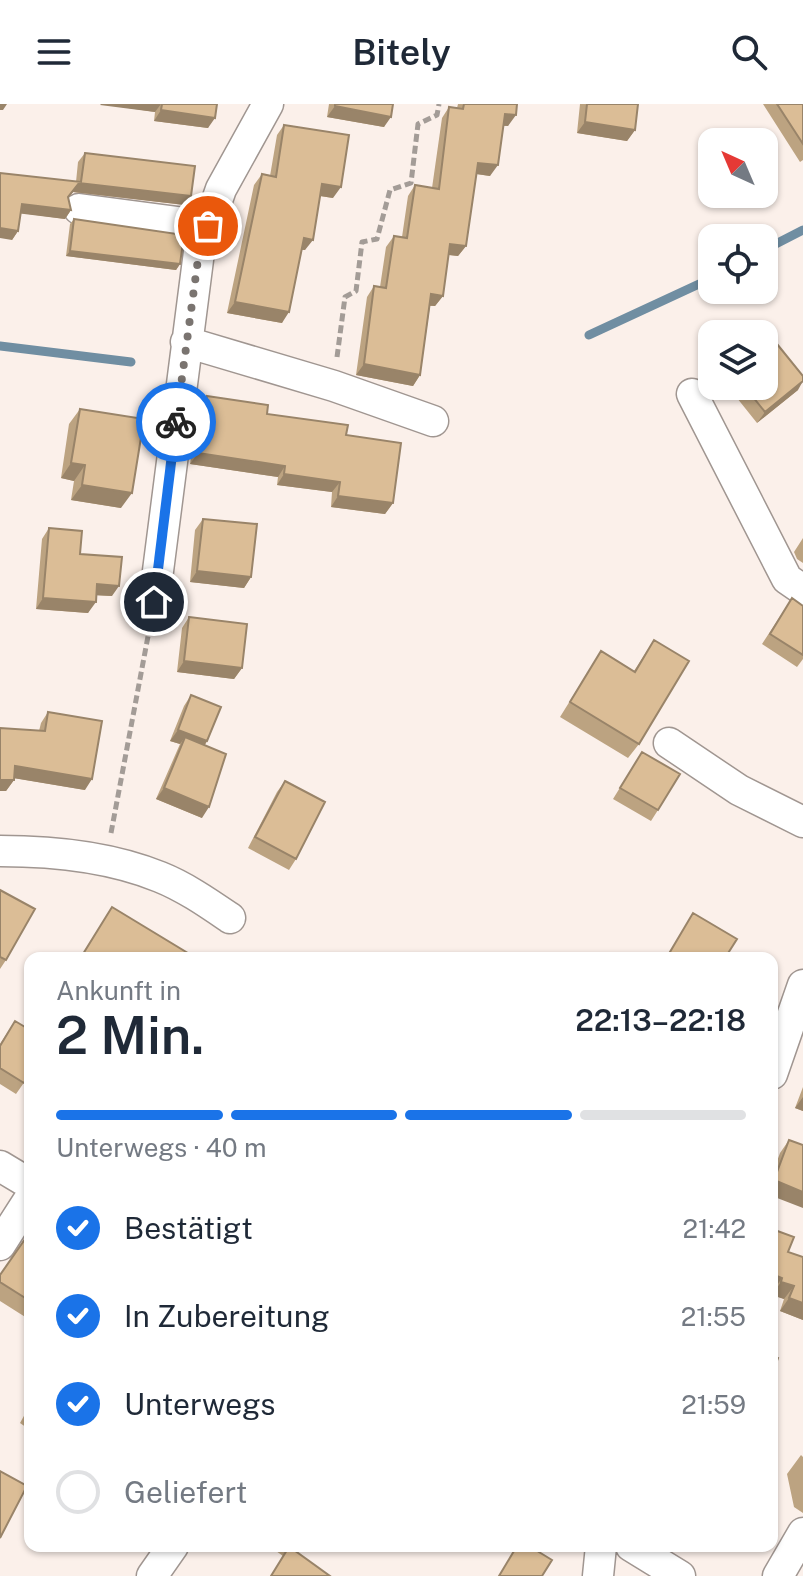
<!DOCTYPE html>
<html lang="de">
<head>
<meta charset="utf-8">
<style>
  body { margin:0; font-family:"Public Sans",sans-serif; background:#f6f6f7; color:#1f2937; height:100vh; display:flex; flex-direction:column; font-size:30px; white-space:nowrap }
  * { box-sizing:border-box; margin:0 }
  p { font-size:26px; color:#747a83 }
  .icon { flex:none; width:44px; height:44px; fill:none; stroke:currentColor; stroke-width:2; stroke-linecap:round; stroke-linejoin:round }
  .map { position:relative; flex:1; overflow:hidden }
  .sheet { position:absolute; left:24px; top:848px; width:754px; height:600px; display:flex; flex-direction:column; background:#fff; border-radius:16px; box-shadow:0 2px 6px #0004 }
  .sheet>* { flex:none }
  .needle { width:52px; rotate:316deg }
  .tools { position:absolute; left:698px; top:24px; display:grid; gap:16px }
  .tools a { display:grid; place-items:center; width:80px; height:80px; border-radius:16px; background:#fff; box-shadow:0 2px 6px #0004; font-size:40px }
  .pin { position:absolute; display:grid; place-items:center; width:68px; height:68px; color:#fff; margin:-34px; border:4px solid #fff; border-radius:50%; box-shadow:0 2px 8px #0007 }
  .courier { position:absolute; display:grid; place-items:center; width:80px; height:80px; margin:-40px; border:6px solid #1a73e8; border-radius:50%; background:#fff; color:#222; box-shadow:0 2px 10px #0007 }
  .headline em { font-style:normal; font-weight:600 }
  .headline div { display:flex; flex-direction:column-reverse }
  .headline { display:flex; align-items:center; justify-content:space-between; height:136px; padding:0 32px }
  h1 { font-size:52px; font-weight:600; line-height:60px }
  .bar { display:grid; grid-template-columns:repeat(4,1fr); gap:12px 8px; align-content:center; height:96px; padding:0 32px }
  .bar i { height:10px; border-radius:6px; background:#e0e1e3 }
  .bar .active { background:#1a73e8 }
  .bar p { grid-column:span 4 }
  ol { padding:0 32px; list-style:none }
  li { display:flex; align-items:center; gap:24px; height:88px }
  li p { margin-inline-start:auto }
  li .icon { padding:8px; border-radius:50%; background:#1a73e8; color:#fff; stroke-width:4 }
  li:last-child { color:#747a83 }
  li i { width:44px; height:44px; border:4px solid #e0e1e3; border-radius:50% }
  header { display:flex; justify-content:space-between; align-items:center; height:104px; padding:0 32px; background:#fff; font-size:36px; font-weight:600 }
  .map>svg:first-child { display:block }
</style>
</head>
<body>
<header><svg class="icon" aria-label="menu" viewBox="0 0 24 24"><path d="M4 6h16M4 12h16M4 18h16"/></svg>Bitely<svg class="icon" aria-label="search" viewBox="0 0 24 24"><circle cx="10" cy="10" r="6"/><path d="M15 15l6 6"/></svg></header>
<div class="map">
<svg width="803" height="1472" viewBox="0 0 803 1472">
  <rect width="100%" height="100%" fill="#fbf0ea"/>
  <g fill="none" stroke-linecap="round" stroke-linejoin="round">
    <path stroke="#708ea2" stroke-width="9" d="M 764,146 L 803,126
      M 589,231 L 712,174
      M 0,242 L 131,258"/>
    <g stroke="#a09691" stroke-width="33">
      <path id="minor" d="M 79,105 L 208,122
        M 186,238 L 334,282 L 433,317
        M 692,290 L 787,475 L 803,486
        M 154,498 L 199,148 L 221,85 L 268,0
        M 669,639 L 739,686 L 803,718
        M 0,747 C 52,747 111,753 160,773 C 185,783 208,799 230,814
        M 772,970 L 803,881
        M 0,1062 L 30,1080
        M 0,1141 L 30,1094
        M 631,1442 L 680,1472
        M 152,1472 L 173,1442
        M 598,1472 L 601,1442
        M 778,1472 L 803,1429"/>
    </g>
    <path stroke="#a39c97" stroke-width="5" stroke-dasharray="8 4" stroke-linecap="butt" d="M 337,253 L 345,193 L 356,187 L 362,138 L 377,135 L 390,86 L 411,79 L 418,20 L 437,11 L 439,0
      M 111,729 L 149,527"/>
    <use href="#minor" stroke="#fff" stroke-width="30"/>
  </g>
  <path fill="#bca381" d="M 101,0 L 217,0 L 208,24 L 154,17 L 155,8 Z
    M 329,0 L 393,0 L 384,23 L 327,13 Z
    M 458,0 L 517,0 L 508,22 L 503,22 L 490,72 L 476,70 L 466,142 L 458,152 L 448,151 L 443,192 L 435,202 L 430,202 L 420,271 L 413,282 L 356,271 L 367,193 L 374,182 L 380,183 L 386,143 L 394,132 L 402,133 L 408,92 L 415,81 L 432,84 L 442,14 L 449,3 L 457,4 Z
    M 580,0 L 638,0 L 635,26 L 627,37 L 577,29 Z
    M 763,0 L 803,0 L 803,56 L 800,58 Z
    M 284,21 L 333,94 L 320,92 L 305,146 L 302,146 L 282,219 L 227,209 L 254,81 L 262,70 L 270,72 L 277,31 Z
    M 85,49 L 191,92 L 185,101 L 73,88 L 68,94 L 71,106 L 65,115 L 21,109 L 18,127 L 12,136 L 0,69 L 76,78 L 78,58 Z
    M 74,115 L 180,160 L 176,166 L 66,152 L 70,120 Z
    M 731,282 L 764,282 L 798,286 L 757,319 L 729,284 Z
    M 207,292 L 267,310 L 346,331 L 393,399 L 385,410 L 331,403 L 332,388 L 277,381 L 278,373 L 190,360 L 199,303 Z
    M 80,305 L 121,404 L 71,396 L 74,377 L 61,374 L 69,320 Z
    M 203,415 L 251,473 L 244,484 L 190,478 L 195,426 Z
    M 49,424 L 80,450 L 112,492 L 96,491 L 88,509 L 36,505 L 42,435 Z
    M 803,434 L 803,459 L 797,455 L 794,448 Z
    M 792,494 L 803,502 L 803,555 L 797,563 L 762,540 Z
    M 189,513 L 242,564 L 234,575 L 177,568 L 182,524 Z
    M 654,536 L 639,640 L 628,654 L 560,613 L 601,547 L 634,567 Z
    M 191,591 L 207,637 L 205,641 L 202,714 L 156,695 L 180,640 L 170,637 L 184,602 Z
    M 48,608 L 85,686 L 14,674 L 14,676 L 6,687 L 0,687 L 0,624 L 39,627 L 41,619 Z
    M 642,648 L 658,706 L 651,717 L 613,695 Z
    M 285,677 L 296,755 L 289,766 L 248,744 L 277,688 Z
    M 0,786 L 6,856 L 0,865 Z
    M 112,803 L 196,854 L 80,854 Z
    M 693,809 L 725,854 L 666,854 Z
    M 15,917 L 30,970 L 16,990 L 0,980 L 0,940 Z
    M 803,983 L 803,1007 L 795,1004 Z
    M 789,1036 L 772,1092 L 772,1071 L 780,1049 Z
    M 30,1128 L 30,1216 L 0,1197 L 0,1171 Z
    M 788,1148 L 803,1153 L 803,1216 L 780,1207 L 784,1195 L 772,1191 Z
    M 30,1301 L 30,1326 L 20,1319 Z
    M 801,1351 L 803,1353 L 803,1409 L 794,1403 L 787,1370 Z
    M 269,1442 L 297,1442 L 283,1452 Z"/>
  <path fill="#998469" d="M 0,0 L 7,0 L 3,6 L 0,6 Z
    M 101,0 L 161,0 L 155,8 L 100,1 Z
    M 335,2 L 391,13 L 384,23 L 327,13 Z
    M 161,6 L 215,14 L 208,24 L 154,17 Z
    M 505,10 L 516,11 L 508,22 L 497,21 Z
    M 585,18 L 635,26 L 627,37 L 577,29 Z
    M 478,59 L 498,61 L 490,72 L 470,69 Z
    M 79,79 L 191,92 L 185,101 L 73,88 L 61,102 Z
    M 322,80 L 341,83 L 333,94 L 314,91 Z
    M 22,100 L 71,106 L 65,115 L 16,109 Z
    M 0,124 L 18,127 L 12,136 L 0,134 Z
    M 304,134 L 313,136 L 305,146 L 296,145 Z
    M 450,140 L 466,142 L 458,152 L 442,150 Z
    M 70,147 L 180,160 L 176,166 L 66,152 Z
    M 431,190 L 443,192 L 435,202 L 424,201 Z
    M 235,198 L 289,208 L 282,219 L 227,209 Z
    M 364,260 L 420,271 L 413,282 L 356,271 Z
    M 803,277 L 798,286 L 757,319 L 765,308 Z
    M 198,349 L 285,362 L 278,373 L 190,360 Z
    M 71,359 L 85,361 L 74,377 L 61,374 Z
    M 284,370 L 340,378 L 332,388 L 277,381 Z
    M 82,381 L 132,389 L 121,404 L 71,396 Z
    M 338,392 L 393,399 L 385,410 L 331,403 Z
    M 197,467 L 251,473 L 244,484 L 190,478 Z
    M 97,480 L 119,482 L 112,492 L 90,491 Z
    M 43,494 L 96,498 L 88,509 L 36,505 Z
    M 184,557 L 242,564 L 234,575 L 177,568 Z
    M 178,626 L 207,637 L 200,648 L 185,633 L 180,640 L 170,637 Z
    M 15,662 L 92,675 L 85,686 L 7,673 Z
    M 0,676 L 14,676 L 6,687 L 0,687 Z
    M 164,684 L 209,703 L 202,714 L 156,695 Z
    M 803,993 L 803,1007 L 795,1004 Z
    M 774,1076 L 803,1088 L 803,1104 L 772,1092 L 772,1080 Z
    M 772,1170 L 782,1174 L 773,1187 L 772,1187 Z
    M 781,1178 L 794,1182 L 784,1195 L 772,1191 Z
    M 789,1194 L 803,1199 L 803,1216 L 780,1207 Z"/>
  <path fill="#dbbd96" stroke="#998469" stroke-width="2" d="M 162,0 L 217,0 L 215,14 L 161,6 Z
    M 335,0 L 393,0 L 391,13 L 335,2 Z
    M 464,0 L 517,0 L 516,11 L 505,10 L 498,61 L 478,59 L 466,142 L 450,140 L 443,192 L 431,190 L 420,271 L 364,260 L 374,182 L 386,184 L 394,132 L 407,134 L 415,81 L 439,85 L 449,3 L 463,5 Z
    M 587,0 L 638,0 L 635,26 L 585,18 Z
    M 777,0 L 803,0 L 803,40 Z
    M 284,21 L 349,31 L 341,83 L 322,80 L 313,136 L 304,134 L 289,208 L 235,198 L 262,70 L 276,73 Z
    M 85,49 L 195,62 L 191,92 L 79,79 L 68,93 L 71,106 L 22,100 L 18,127 L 0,124 L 0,69 L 81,78 Z
    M 74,115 L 184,131 L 180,160 L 70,147 Z
    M 777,240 L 803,272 L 803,277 L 765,308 L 744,282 L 764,282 L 764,251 Z
    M 207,292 L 268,301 L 267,310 L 348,321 L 346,331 L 401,339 L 393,399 L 338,392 L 340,378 L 284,370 L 285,362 L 198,349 Z
    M 80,305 L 144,315 L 132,389 L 82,381 L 85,361 L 71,359 Z
    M 203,415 L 257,420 L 251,473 L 197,467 Z
    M 49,424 L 82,427 L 80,450 L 122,453 L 119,482 L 97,480 L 96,498 L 43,494 Z
    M 792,494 L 803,502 L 803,551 L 770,530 Z
    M 189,513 L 247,520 L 242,564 L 184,557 Z
    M 654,536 L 689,557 L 639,640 L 570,598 L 601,547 L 635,568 Z
    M 191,591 L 221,603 L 207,637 L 178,626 Z
    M 48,608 L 102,617 L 92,675 L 15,662 L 14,676 L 0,676 L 0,624 L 45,627 Z
    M 185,633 L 226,650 L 209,703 L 164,684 Z
    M 642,648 L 680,670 L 658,706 L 620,684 Z
    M 285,677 L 325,698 L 296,755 L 255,733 Z
    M 0,786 L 35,805 L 6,856 L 0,853 Z
    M 112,803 L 196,854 L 89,854 L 83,850 Z
    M 693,809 L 737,835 L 725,854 L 676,854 L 677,852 L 670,848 Z
    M 15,917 L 30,926 L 30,970 L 24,979 L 0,964 L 0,942 Z
    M 789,1036 L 803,1041 L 803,1088 L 774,1076 Z
    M 772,1125 L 794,1133 L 788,1148 L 803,1153 L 803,1199 L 789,1194 L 794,1182 L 781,1178 L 782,1174 L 772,1170 Z
    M 30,1128 L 30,1197 L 0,1178 L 0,1171 Z
    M 772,1251 L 778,1254 L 772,1271 Z
    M 0,1367 L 27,1382 L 0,1434 Z
    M 281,1442 L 297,1442 L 294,1446 L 330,1472 L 271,1472 L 287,1446 Z
    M 517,1442 L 529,1442 L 552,1456 L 542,1472 L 499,1472 Z"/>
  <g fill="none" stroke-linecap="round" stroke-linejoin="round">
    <path stroke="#7a7470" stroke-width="8" stroke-dasharray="0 14.4" d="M 176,318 L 199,148 L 208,122"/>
    <path stroke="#1a73e8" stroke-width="10" d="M 154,498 L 176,318"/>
  </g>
</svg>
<div class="tools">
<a><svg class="needle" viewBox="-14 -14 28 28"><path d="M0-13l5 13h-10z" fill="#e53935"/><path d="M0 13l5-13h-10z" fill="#747a83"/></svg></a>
<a><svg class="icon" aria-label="locate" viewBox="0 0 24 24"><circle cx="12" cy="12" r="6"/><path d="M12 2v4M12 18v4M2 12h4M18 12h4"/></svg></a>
<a><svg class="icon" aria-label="layers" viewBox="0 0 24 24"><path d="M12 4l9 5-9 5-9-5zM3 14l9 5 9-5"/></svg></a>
</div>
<div class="pin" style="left:208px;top:122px;background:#ea580c"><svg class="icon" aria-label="bag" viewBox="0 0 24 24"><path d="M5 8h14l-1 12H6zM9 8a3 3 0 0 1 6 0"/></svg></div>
<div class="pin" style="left:154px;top:498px;background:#1f2937"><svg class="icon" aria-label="home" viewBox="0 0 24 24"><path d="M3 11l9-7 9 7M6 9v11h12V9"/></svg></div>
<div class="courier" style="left:176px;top:318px"><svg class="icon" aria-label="bike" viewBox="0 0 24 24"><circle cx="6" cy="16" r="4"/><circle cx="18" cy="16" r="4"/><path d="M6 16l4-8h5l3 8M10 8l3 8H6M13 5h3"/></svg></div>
<section class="sheet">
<div class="headline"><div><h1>2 Min.</h1><p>Ankunft in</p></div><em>22:13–22:18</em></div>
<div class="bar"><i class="active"></i><i class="active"></i><i class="active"></i><i></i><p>Unterwegs · 40 m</p></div>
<ol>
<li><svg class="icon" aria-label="check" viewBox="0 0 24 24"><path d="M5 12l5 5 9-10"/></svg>Bestätigt<p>21:42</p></li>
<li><svg class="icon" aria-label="check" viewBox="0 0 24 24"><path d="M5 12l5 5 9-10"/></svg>In Zubereitung<p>21:55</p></li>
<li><svg class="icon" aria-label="check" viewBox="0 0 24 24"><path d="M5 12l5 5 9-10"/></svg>Unterwegs<p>21:59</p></li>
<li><i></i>Geliefert</li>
</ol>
</section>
</div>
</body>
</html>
